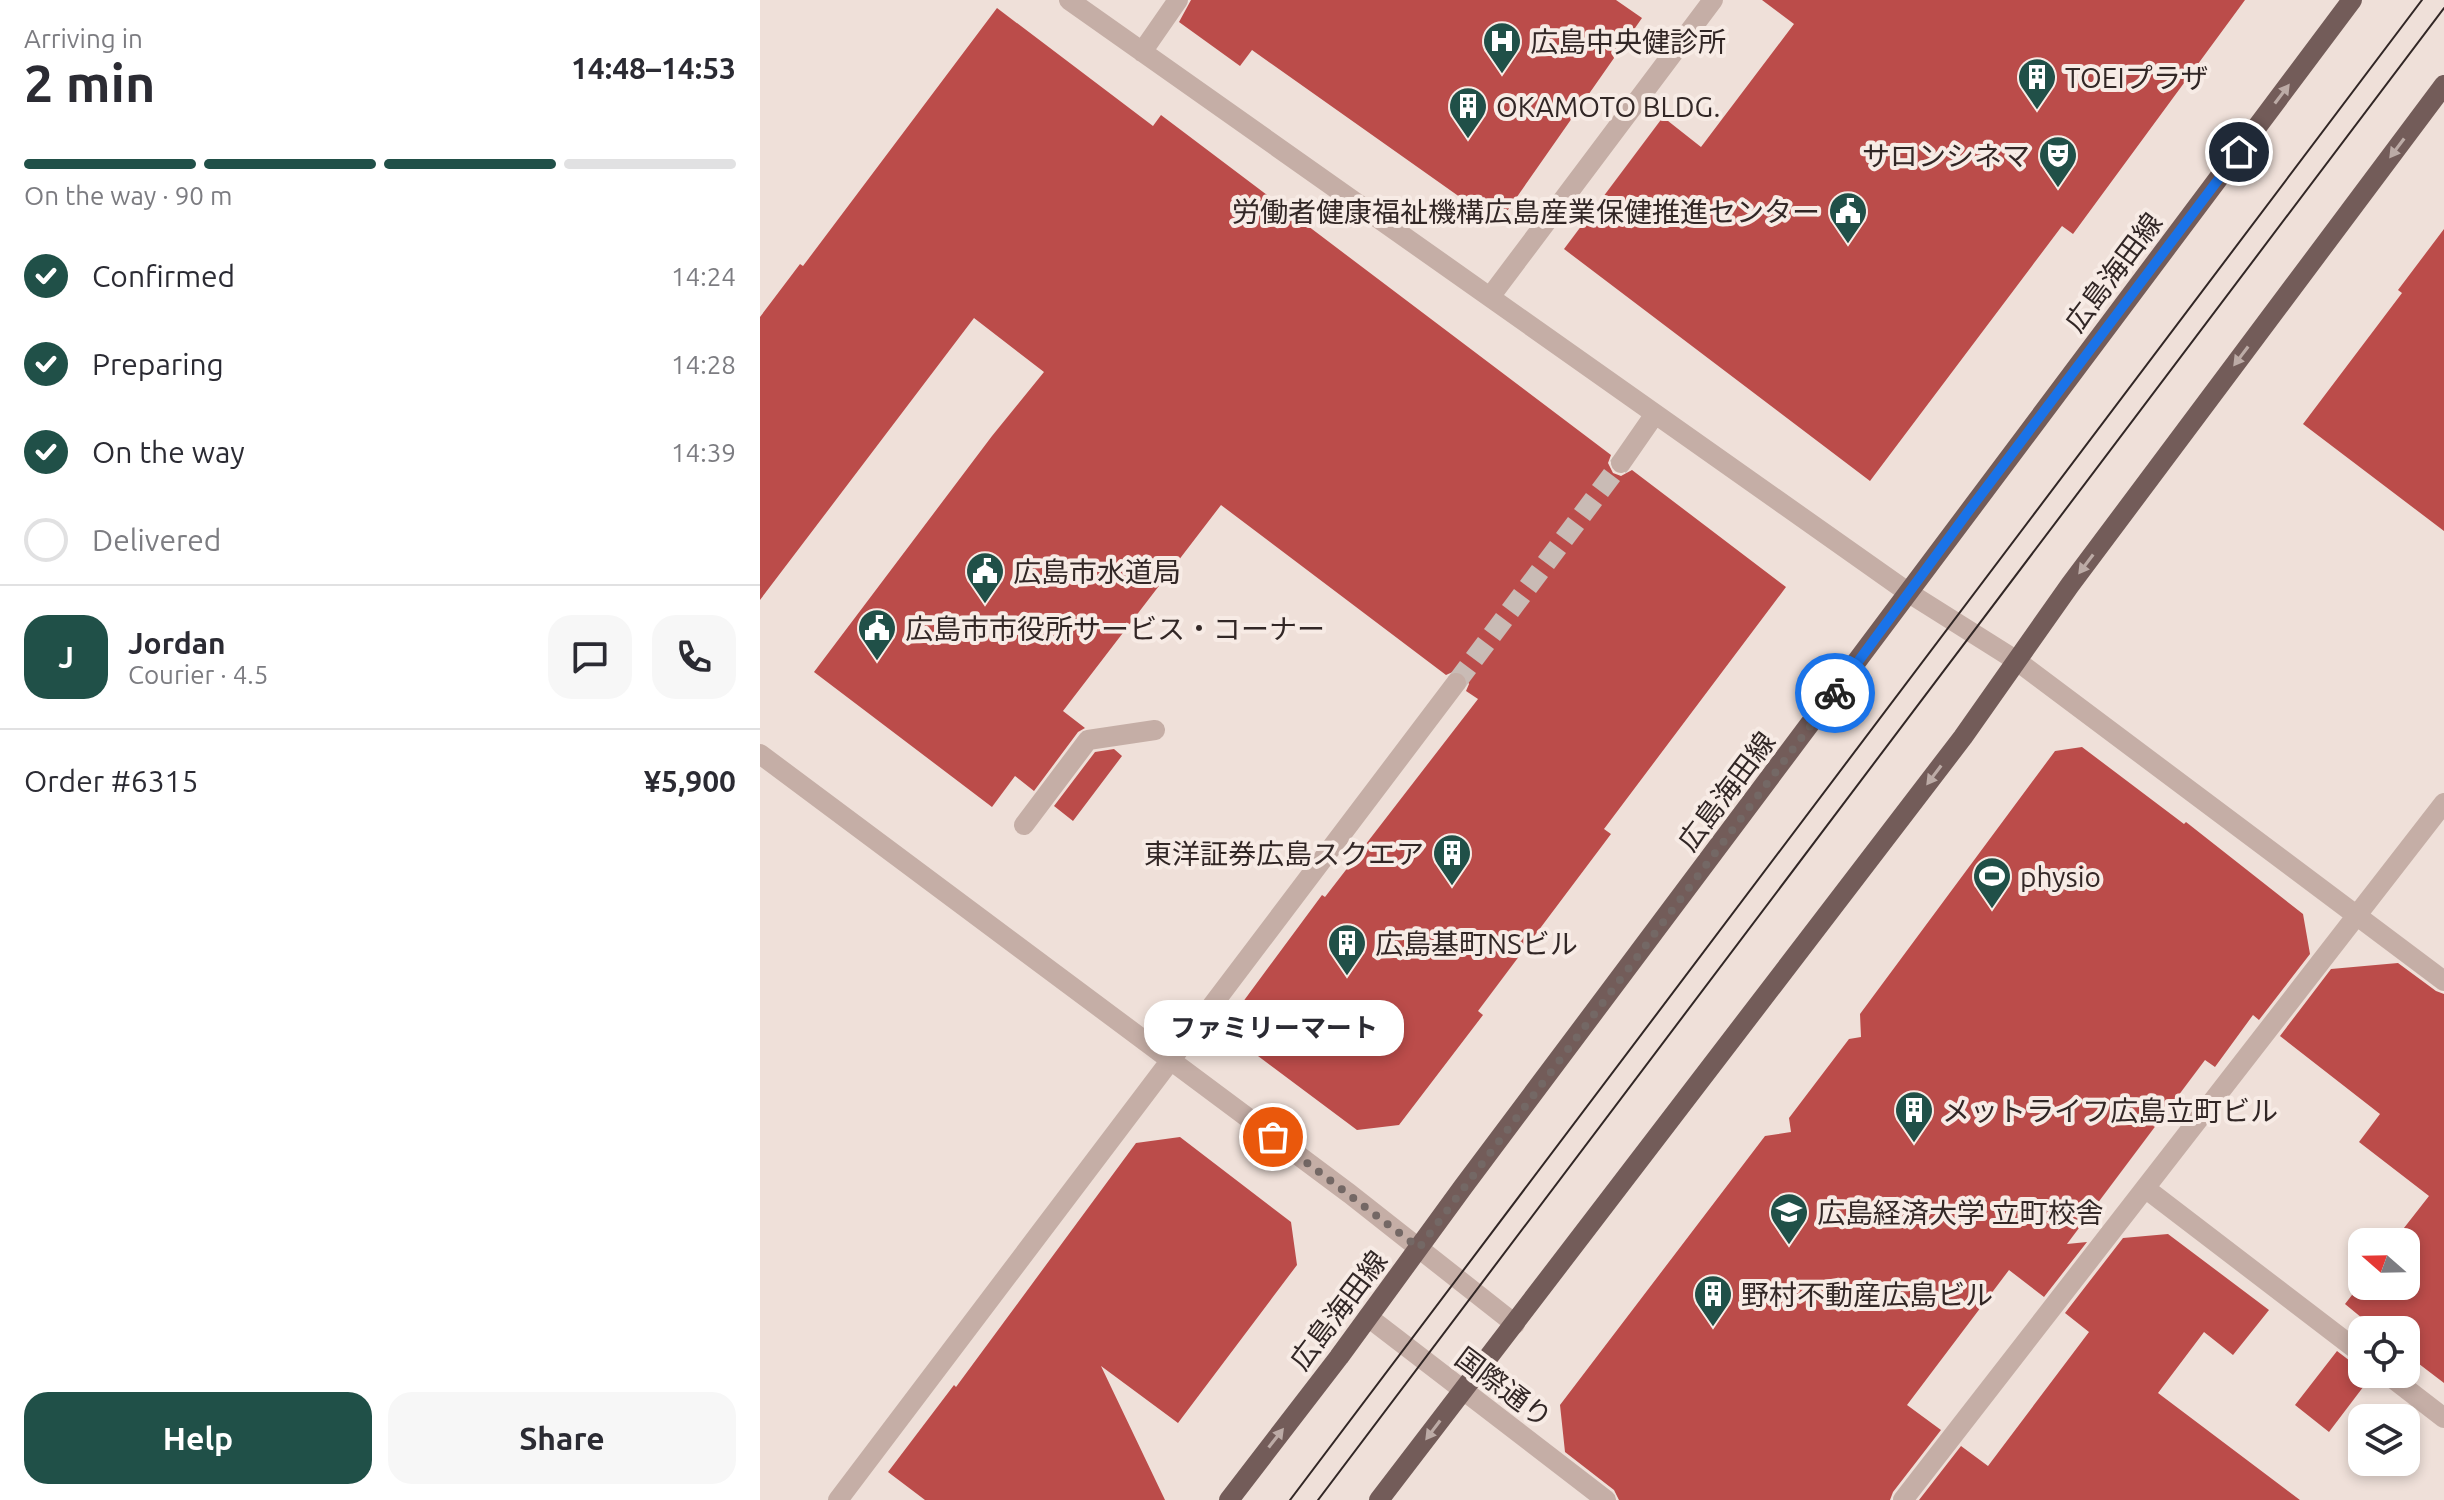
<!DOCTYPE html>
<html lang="en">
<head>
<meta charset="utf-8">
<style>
  body { margin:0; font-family:Ubuntu,"Noto Sans JP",sans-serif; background:#f7f7f7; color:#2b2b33; height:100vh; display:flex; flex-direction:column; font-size:30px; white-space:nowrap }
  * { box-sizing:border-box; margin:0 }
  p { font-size:26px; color:#7c7c81 }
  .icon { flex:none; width:44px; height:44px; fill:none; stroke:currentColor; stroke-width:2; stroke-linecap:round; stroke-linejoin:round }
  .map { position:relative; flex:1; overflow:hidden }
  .panel { display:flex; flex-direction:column; background:#fff; width:760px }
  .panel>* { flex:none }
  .needle { width:52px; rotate:290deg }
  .fabs { position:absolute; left:1588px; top:1228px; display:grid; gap:16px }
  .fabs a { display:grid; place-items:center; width:72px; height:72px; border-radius:16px; background:#fff; box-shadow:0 4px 12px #0003; font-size:40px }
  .pin { position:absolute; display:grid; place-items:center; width:68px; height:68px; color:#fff; margin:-34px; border:4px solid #fff; border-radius:50%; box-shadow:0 2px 8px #0007 }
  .courier { position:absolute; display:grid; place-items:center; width:80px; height:80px; margin:-40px; border:6px solid #1a73e8; border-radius:50%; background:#fff; color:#222; box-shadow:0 2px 10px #0007 }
  .bubble { position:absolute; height:56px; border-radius:24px; background:#fff; box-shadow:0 4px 12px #0003; font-size:26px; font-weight:700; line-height:56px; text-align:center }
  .overview em { font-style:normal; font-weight:700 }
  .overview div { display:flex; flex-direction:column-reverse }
  .overview { display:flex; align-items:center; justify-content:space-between; height:136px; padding:0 24px }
  h1 { font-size:52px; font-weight:700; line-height:60px }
  .bar { display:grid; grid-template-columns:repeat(4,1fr); gap:12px 8px; align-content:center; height:96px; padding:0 24px }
  .bar i { height:10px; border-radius:6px; background:#e1e1e2 }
  .bar .current { background:#205048 }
  .bar p { grid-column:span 4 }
  .line { display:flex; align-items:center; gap:20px; padding:0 24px; border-top:2px solid #e1e1e2 }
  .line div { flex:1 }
  .round { display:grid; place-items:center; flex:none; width:84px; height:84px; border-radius:24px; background:#f7f7f7 }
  ol { padding:0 24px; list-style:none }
  li { display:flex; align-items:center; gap:24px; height:88px }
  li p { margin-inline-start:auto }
  li .icon { padding:8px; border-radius:50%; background:#205048; color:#fff; stroke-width:4 }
  li:last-child { color:#7c7c81 }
  li i { width:44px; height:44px; border:4px solid #e1e1e2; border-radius:50% }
  .action { display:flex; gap:16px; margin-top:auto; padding:16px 24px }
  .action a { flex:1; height:92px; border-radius:24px; background:#205048; color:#fff; font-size:32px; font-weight:700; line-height:92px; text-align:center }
  .action a+a { background:#f7f7f7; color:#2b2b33 }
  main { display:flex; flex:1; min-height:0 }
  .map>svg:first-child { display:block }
</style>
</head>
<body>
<main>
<section class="panel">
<div class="overview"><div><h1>2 min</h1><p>Arriving in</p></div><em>14:48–14:53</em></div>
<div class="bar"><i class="current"></i><i class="current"></i><i class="current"></i><i></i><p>On the way · 90 m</p></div>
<ol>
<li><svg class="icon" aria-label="check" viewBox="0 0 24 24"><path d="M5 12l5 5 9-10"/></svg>Confirmed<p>14:24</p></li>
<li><svg class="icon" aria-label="check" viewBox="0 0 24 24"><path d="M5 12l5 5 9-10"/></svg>Preparing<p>14:28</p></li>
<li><svg class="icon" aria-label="check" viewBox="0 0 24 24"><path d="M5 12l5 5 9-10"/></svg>On the way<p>14:39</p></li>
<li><i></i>Delivered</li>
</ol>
<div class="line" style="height:144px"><b class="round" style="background:#205048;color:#fff">J</b><div><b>Jordan</b><p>Courier · 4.5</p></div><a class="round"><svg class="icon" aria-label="chat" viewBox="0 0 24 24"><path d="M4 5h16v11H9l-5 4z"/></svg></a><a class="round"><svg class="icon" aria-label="phone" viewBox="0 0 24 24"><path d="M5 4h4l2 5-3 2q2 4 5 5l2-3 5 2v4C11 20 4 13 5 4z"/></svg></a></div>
<div class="line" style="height:104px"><div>Order #6315</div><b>¥5,900</b></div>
<div class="action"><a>Help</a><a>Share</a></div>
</section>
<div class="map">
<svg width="1684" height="1500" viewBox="0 0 1684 1500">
  <rect width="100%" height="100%" fill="#efe0d9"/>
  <path fill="#bb4c4a" d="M 431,0 L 856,0 L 882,18 L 738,224 L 492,50 L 480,66 L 419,22 Z
    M 1002,0 L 1485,0 L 1313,234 L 1302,226 L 1110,481 L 804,249 L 903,117 L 941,147 L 1034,24 Z
    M 237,8 L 393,126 L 401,115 L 851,455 L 848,463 L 853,473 L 861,476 L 872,470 L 1026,587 L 844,829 L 851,834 L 718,1011 L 723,1015 L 639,1125 L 597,1130 L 478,1041 L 474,1014 L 562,895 L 565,897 L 718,699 L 706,691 L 709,684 L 704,673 L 697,670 L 686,675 L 461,505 L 303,711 L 325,728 L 318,732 L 274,791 L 255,776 L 232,807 L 54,672 L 232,436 L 284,372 L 214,318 L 0,600 L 0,317 L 40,264 L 43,266 Z
    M 1684,229 L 1684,531 L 1543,424 L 1642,293 L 1638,290 Z
    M 1322,747 L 1424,824 L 1426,822 L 1543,914 L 1550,954 L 1499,1020 L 1493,1015 L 1455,1067 L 1445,1060 L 1307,1244 L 1327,1242 L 1284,1297 L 1249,1270 L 1147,1405 L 1181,1430 L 1133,1492 L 1130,1500 L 859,1500 L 854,1490 L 805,1452 L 800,1405 L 1005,1136 L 1031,1132 L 1029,1118 L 1089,1039 L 1101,1037 L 1100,1014 L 1295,751 Z
    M 354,749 L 362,756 L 313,821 L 294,806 L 335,752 Z
    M 1638,963 L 1676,991 L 1684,994 L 1684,1383 L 1646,1354 L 1646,1330 L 1602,1330 L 1602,1338 L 1592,1330 L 1602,1318 L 1585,1304 L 1602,1282 L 1602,1286 L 1646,1286 L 1646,1242 L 1633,1242 L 1669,1196 L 1599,1142 L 1620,1114 L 1520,1036 L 1571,969 Z
    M 420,1137 L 531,1222 L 537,1265 L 418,1423 L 341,1366 L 405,1500 L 165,1500 L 128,1472 L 194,1385 L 196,1387 L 376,1143 Z
    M 1408,1234 L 1509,1310 L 1473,1355 L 1444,1332 L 1398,1393 L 1540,1500 L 1159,1500 L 1201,1446 L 1228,1466 L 1329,1332 L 1305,1313 L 1363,1238 Z
    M 1577,1351 L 1594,1364 L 1602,1367 L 1602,1374 L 1613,1374 L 1569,1432 L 1535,1405 Z"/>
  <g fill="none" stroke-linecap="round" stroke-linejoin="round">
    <path stroke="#c9bbb5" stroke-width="20" stroke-dasharray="20 10" stroke-linecap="butt" d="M 696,683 L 861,463"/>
    <path stroke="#c5aea6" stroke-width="20" d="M 309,0 L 1149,593 L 1257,661 L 1684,981
      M 382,52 L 418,0
      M 730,297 L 953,0
      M 861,463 L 895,414
      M 0,754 L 590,1194 L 755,1324
      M 264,825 L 328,740 L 395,730
      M 1385,1188 L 1602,1354
      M 608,1317 L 846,1500
      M 1627,1374 L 1684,1418
      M 78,1500 L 696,683
      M 1143,1500 L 1684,803"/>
    <path stroke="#735c59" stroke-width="20" d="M 469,1500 L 579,1357 L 703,1187 L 1592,0
      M 619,1500 L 1203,737 L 1310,585 L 1684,85"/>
    <path stroke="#322726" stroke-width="2" d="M 530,1500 L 1662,0
      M 558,1500 L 1684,8"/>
  </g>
  <defs><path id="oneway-solid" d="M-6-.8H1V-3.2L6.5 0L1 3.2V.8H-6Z" transform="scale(2)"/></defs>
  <g fill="#bcaba6">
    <use href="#oneway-solid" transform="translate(1522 94) rotate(-53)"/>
    <use href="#oneway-solid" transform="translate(1637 148) rotate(127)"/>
    <use href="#oneway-solid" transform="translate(1481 356) rotate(127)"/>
    <use href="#oneway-solid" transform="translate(1326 564) rotate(127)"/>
    <use href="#oneway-solid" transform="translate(1174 775) rotate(127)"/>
    <use href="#oneway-solid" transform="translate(673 1430) rotate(127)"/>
    <use href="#oneway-solid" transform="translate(516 1438) rotate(-52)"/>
  </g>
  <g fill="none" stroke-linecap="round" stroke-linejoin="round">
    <path stroke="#746865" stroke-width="8" stroke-dasharray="0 14.4" d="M 513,1137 L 659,1248 L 1075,693"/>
    <path stroke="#1a73e8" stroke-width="10" d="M 1075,693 L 1208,512 L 1479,152"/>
  </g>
  <defs>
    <g id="hospital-pin" transform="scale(2)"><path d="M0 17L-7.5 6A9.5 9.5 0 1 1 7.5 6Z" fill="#205048" stroke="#f7ebe5"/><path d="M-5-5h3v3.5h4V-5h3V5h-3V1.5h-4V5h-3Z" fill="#fff"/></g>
    <g id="building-pin" transform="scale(2)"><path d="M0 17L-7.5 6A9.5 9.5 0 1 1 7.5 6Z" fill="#205048" stroke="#f7ebe5"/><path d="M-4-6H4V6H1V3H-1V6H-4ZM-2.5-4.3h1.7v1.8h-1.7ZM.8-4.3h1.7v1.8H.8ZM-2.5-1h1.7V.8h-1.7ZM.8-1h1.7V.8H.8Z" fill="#fff"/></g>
    <g id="theatre-pin" transform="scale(2)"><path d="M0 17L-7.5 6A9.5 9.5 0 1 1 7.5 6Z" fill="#205048" stroke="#f7ebe5"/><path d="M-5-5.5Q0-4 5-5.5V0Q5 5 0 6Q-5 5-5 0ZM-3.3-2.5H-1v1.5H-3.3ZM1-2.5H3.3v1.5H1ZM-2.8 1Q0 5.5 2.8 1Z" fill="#fff"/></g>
    <g id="civic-pin" transform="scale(2)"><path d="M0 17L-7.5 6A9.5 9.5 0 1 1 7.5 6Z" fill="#205048" stroke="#f7ebe5"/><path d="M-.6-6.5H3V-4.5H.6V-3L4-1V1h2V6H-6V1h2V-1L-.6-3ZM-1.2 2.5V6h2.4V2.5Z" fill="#fff"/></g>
    <g id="stadium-pin" transform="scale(2)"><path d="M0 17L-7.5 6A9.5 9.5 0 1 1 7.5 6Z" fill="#205048" stroke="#f7ebe5"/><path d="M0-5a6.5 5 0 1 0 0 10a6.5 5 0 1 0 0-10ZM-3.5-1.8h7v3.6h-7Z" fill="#fff"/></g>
    <g id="university-pin" transform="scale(2)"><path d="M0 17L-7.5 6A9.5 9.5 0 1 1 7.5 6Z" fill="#205048" stroke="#f7ebe5"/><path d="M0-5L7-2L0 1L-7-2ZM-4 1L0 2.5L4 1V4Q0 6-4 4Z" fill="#fff"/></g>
  </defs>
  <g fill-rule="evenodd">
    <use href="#hospital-pin" x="742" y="41"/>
    <use href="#building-pin" x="1277" y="77"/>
    <use href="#building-pin" x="708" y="106"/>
    <use href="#theatre-pin" x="1298" y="155"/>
    <use href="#civic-pin" x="1088" y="211"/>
    <use href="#civic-pin" x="225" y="571"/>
    <use href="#civic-pin" x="117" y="628"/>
    <use href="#building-pin" x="692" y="853"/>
    <use href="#stadium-pin" x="1232" y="876"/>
    <use href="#building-pin" x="587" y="943"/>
    <use href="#building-pin" x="1154" y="1110"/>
    <use href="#university-pin" x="1029" y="1212"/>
    <use href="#building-pin" x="953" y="1294"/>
  </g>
  <g text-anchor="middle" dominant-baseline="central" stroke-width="8" stroke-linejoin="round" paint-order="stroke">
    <g font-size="28" fill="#322726" stroke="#f7ebe5" text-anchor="start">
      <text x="770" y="41">広島中央健診所</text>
      <text x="1305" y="77">TOEIプラザ</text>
      <text x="736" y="106">OKAMOTO BLDG.</text>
      <text x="1270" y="155" text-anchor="end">サロンシネマ</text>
      <text x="1060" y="211" text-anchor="end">労働者健康福祉機構広島産業保健推進センター</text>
      <text x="253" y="571">広島市水道局</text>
      <text x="145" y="628">広島市市役所サービス・コーナー</text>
      <text x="664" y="853" text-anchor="end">東洋証券広島スクエア</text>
      <text x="1260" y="876">physio</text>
      <text x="615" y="943">広島基町NSビル</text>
      <text x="1182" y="1110">メットライフ広島立町ビル</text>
      <text x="1057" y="1212">広島経済大学 立町校舎</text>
      <text x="981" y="1294">野村不動産広島ビル</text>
    </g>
    <g font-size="28" fill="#322726" stroke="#f7ebe5">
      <text transform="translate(1353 272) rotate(-53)">広島海田線</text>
      <text transform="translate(966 791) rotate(-53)">広島海田線</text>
      <text transform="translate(578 1310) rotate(-53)">広島海田線</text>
      <text transform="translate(744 1387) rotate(37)">国際通り</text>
    </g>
  </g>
</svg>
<div class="fabs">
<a><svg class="needle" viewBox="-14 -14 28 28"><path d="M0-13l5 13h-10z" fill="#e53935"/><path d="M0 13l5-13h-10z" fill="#7c7c81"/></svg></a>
<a><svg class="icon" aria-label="locate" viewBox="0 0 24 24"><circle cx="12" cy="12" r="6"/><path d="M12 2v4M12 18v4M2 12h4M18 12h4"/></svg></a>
<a><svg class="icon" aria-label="layers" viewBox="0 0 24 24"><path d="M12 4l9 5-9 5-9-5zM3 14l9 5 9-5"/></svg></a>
</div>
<div class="pin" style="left:513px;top:1137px;background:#ea580c"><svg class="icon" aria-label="bag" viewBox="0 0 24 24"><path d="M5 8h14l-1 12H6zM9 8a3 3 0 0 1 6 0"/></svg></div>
<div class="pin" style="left:1479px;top:152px;background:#1f2937"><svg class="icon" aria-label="home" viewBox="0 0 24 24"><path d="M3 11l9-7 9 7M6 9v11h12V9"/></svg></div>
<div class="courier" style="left:1075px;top:693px"><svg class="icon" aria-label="bike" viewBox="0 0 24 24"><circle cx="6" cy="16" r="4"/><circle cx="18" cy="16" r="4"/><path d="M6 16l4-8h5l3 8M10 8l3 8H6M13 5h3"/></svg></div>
<div class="bubble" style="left:384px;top:1000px;width:260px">ファミリーマート</div>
</div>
</main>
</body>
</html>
